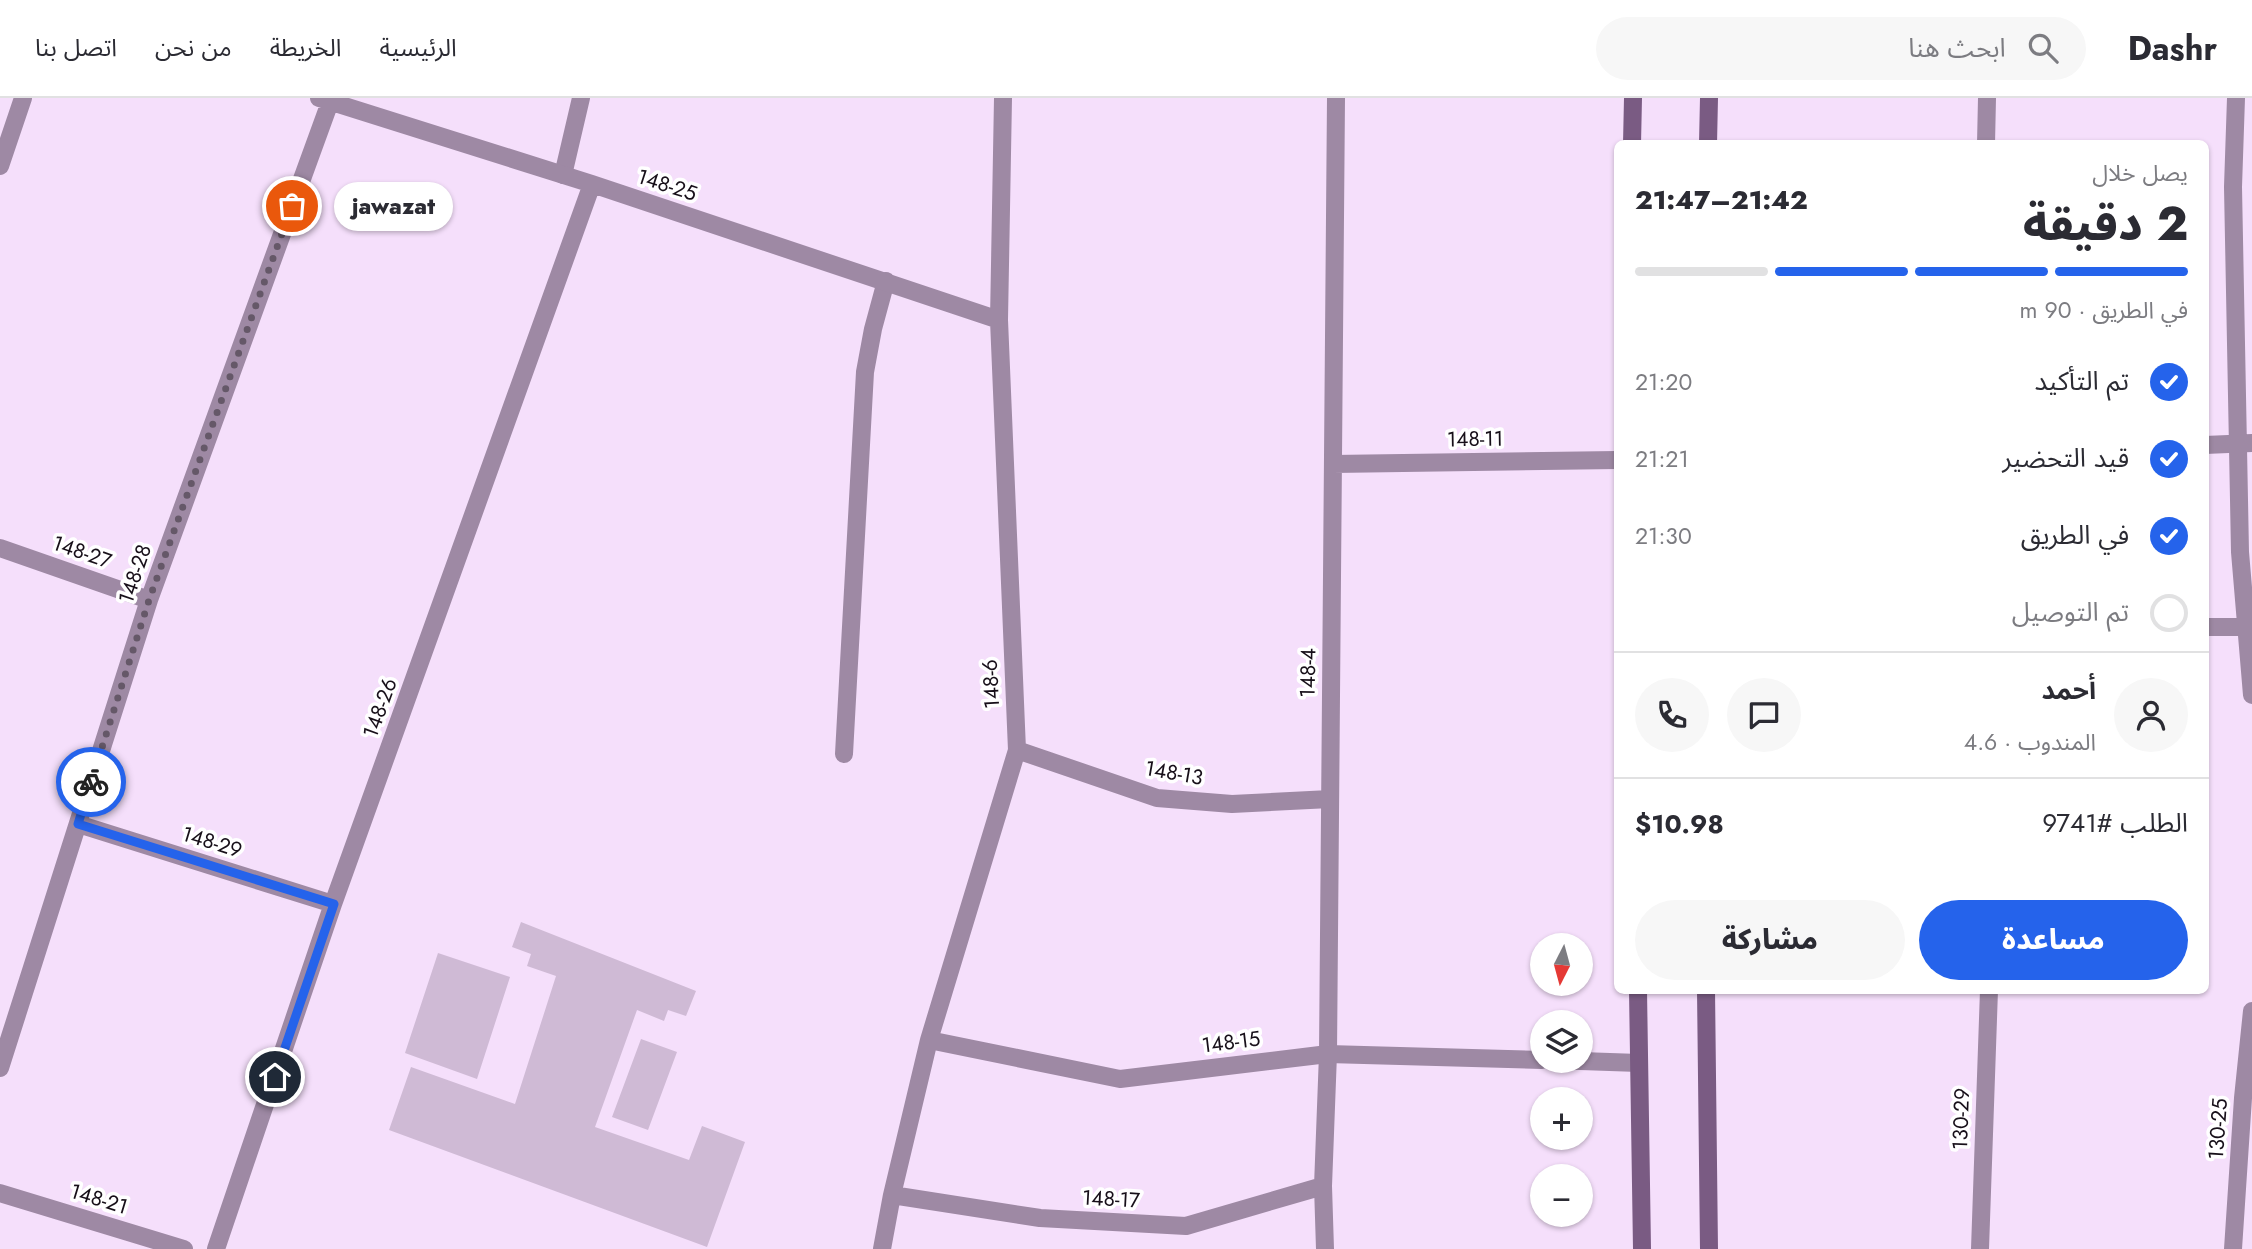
<!DOCTYPE html>
<html lang="ar">
<head>
<meta charset="utf-8">
<style>
  body { margin:0; font-family:Jost,"Noto Sans Arabic",sans-serif; background:#f7f7f7; color:#2b2b33; direction:rtl; height:100vh; display:flex; flex-direction:column; font-size:26px; white-space:nowrap }
  * { box-sizing:border-box; margin:0 }
  p { font-size:23px; color:#7c7c81 }
  .icon { flex:none; width:38px; height:38px; fill:none; stroke:currentColor; stroke-width:2; stroke-linecap:round; stroke-linejoin:round }
  .map { position:relative; flex:1; overflow:hidden; direction:ltr }
  .details { position:absolute; left:1614px; top:42px; width:595px; height:854px; display:flex; flex-direction:column; background:#fff; border-radius:10px; box-shadow:0 2px 5px #0004; direction:rtl }
  .details>* { flex:none }
  .needle { width:46px; rotate:186deg }
  .controls { position:absolute; left:1530px; top:835px; display:grid; gap:14px }
  .controls a { display:grid; place-items:center; width:63px; height:63px; border-radius:50%; background:#fff; box-shadow:0 2px 5px #0004; font-size:35px }
  .pin { position:absolute; display:grid; place-items:center; width:60px; height:60px; color:#fff; margin:-30px; border:4px solid #fff; border-radius:50%; box-shadow:0 2px 7px #0007 }
  .courier { position:absolute; display:grid; place-items:center; width:70px; height:70px; margin:-35px; border:5px solid #2563eb; border-radius:50%; background:#fff; color:#222; box-shadow:0 2px 9px #0007 }
  .bubble { position:absolute; height:49px; border-radius:24px; background:#fff; box-shadow:0 2px 5px #0004; font-size:23px; font-weight:800; line-height:49px; text-align:center; direction:rtl }
  .overview em { font-style:normal; font-weight:800 }
  .overview div { display:flex; flex-direction:column-reverse }
  .overview { display:flex; align-items:center; justify-content:space-between; height:119px; padding:0 21px }
  h1 { font-size:46px; font-weight:800; line-height:52px }
  .bar { display:grid; grid-template-columns:repeat(4,1fr); gap:10px 7px; align-content:center; height:84px; padding:0 21px }
  .bar i { height:9px; border-radius:5px; background:#e1e1e2 }
  .bar .on { background:#2563eb }
  .bar p { grid-column:span 4 }
  .line { display:flex; align-items:center; gap:18px; padding:0 21px; border-top:2px solid #e1e1e2 }
  .line div { flex:1 }
  .round { display:grid; place-items:center; flex:none; width:74px; height:74px; border-radius:37px; background:#f7f7f7 }
  ol { padding:0 21px; list-style:none }
  li { display:flex; align-items:center; gap:21px; height:77px }
  li p { margin-inline-start:auto }
  li .icon { padding:7px; border-radius:50%; background:#2563eb; color:#fff; stroke-width:4 }
  li:last-child { color:#7c7c81 }
  li i { width:38px; height:38px; border:4px solid #e1e1e2; border-radius:50% }
  .button { display:flex; gap:14px; margin-top:auto; padding:14px 21px }
  .button a { flex:1; height:80px; border-radius:42px; background:#2563eb; color:#fff; font-size:28px; font-weight:800; line-height:80px; text-align:center }
  .button a+a { background:#f7f7f7; color:#2b2b33 }
  header { display:flex; align-items:center; gap:42px; box-sizing:border-box; height:98px; padding:0 35px; background:#fff; border-bottom:2px solid #e1e1e2 }
  header strong { font-size:33px }
  nav { display:flex; gap:38px; margin-inline-start:auto; font-size:24px }
  .search { width:490px; height:63px; background:#f7f7f7; display:flex; align-items:center; gap:18px; box-sizing:border-box; padding:0 24px; border-radius:38px; color:#7c7c81; font-size:26px }
  .map>svg:first-child { display:block }
</style>
</head>
<body>
<header>
<strong>Dashr</strong>
<div class="search"><svg class="icon" aria-label="search" viewBox="0 0 24 24"><circle cx="10" cy="10" r="6"/><path d="M15 15l6 6"/></svg>ابحث هنا</div>
<nav><a>الرئيسية</a><a>الخريطة</a><a>من نحن</a><a>اتصل بنا</a></nav>
</header>
<div class="map">
<svg width="2252" height="1151" viewBox="0 0 2252 1151">
  <rect width="100%" height="100%" fill="#f5dffb"/>
  <path fill="#cfbad5" d="M 521,824 L 696,893 L 686,918 L 668,912 L 664,923 L 637,912 L 595,1029 L 689,1062 L 702,1028 L 745,1044 L 707,1149 L 389,1032 L 411,969 L 515,1006 L 556,878 L 527,868 L 531,856 L 512,849 Z
    M 438,855 L 510,879 L 477,981 L 405,955 Z
    M 641,941 L 677,954 L 648,1032 L 612,1019 Z"/>
  <g fill="none" stroke-linecap="round" stroke-linejoin="round">
    <path stroke="#9e89a4" stroke-width="18" d="M 563,77 L 581,0
      M 844,656 L 865,274 L 873,231 L 886,183"/>
    <path stroke="#9e89a4" stroke-width="18" d="M 319,0 L 592,86 L 999,222
      M 2236,0 L 2233,89 L 2240,454 L 2252,597
      M 1986,46 L 1987,0
      M 0,68 L 23,0
      M 2205,347 L 2252,345
      M 1333,366 L 1617,362
      M 0,450 L 149,502
      M 2205,529 L 2252,529
      M 1017,652 L 1157,700 L 1232,706 L 1330,701
      M 78,726 L 333,806
      M 929,942 L 1120,981 L 1328,956 L 1542,962
      M 1551,962 L 1639,965
      M 0,970 L 149,502 L 330,4
      M 0,1095 L 184,1151
      M 892,1097 L 1040,1120 L 1186,1128 L 1323,1088
      M 216,1151 L 333,806 L 592,86
      M 882,1151 L 892,1097 L 929,942 L 1017,652 L 999,222 L 1003,0
      M 1325,1151 L 1323,1088 L 1328,956 L 1336,0
      M 1980,1151 L 1989,892
      M 2233,1151 L 2243,1000 L 2252,913"/>
    <path stroke="#7a5b83" stroke-width="18" d="M 1632,46 L 1633,0
      M 1708,46 L 1709,0
      M 1638,892 L 1642,1151
      M 1706,892 L 1709,1151"/>
  </g>
  <g fill="none" stroke-linecap="round" stroke-linejoin="round">
    <path stroke="#655868" stroke-width="7" stroke-dasharray="0 12.6" d="M 91,684 L 149,502 L 292,108"/>
    <path stroke="#2563eb" stroke-width="9" d="M 91,684 L 78,726 L 334,806 L 275,979"/>
  </g>
  <g text-anchor="middle" dominant-baseline="central" stroke-width="7" stroke-linejoin="round" paint-order="stroke">
    <g font-size="21" fill="#170f19" stroke="#fff">
      <text transform="translate(667 87) rotate(18)">148-25</text>
      <text transform="translate(1475 341) rotate(-1)">148-11</text>
      <text transform="translate(82 454) rotate(19)">148-27</text>
      <text transform="translate(135 476) rotate(-71)">148-28</text>
      <text transform="translate(1308 575) rotate(-89)">148-4</text>
      <text transform="translate(991 586) rotate(-93)">148-6</text>
      <text transform="translate(380 610) rotate(-70)">148-26</text>
      <text transform="translate(1174 675) rotate(10)">148-13</text>
      <text transform="translate(212 744) rotate(17)">148-29</text>
      <text transform="translate(1231 944) rotate(-7)">148-15</text>
      <text transform="translate(1961 1021) rotate(-88)">130-29</text>
      <text transform="translate(2218 1031) rotate(-86)">130-25</text>
      <text transform="translate(99 1101) rotate(17)">148-21</text>
      <text transform="translate(1111 1101) rotate(3)">148-17</text>
    </g>
  </g>
</svg>
<div class="controls">
<a><svg class="needle" viewBox="-14 -14 28 28"><path d="M0-13l5 13h-10z" fill="#e53935"/><path d="M0 13l5-13h-10z" fill="#7c7c81"/></svg></a>
<a><svg class="icon" aria-label="layers" viewBox="0 0 24 24"><path d="M12 4l9 5-9 5-9-5zM3 14l9 5 9-5"/></svg></a>
<a>+</a>
<a>−</a>
</div>
<div class="pin" style="left:292px;top:108px;background:#ea580c"><svg class="icon" aria-label="bag" viewBox="0 0 24 24"><path d="M5 8h14l-1 12H6zM9 8a3 3 0 0 1 6 0"/></svg></div>
<div class="pin" style="left:275px;top:979px;background:#1f2937"><svg class="icon" aria-label="home" viewBox="0 0 24 24"><path d="M3 11l9-7 9 7M6 9v11h12V9"/></svg></div>
<div class="courier" style="left:91px;top:684px"><svg class="icon" aria-label="bike" viewBox="0 0 24 24"><circle cx="6" cy="16" r="4"/><circle cx="18" cy="16" r="4"/><path d="M6 16l4-8h5l3 8M10 8l3 8H6M13 5h3"/></svg></div>
<div class="bubble" style="left:334px;top:84px;width:119px">jawazat</div>
<section class="details">
<div class="overview"><div><h1>2 دقيقة</h1><p>يصل خلال</p></div><em>21:42–21:47</em></div>
<div class="bar"><i class="on"></i><i class="on"></i><i class="on"></i><i></i><p>في الطريق · 90 m</p></div>
<ol>
<li><svg class="icon" aria-label="check" viewBox="0 0 24 24"><path d="M5 12l5 5 9-10"/></svg>تم التأكيد<p>21:20</p></li>
<li><svg class="icon" aria-label="check" viewBox="0 0 24 24"><path d="M5 12l5 5 9-10"/></svg>قيد التحضير<p>21:21</p></li>
<li><svg class="icon" aria-label="check" viewBox="0 0 24 24"><path d="M5 12l5 5 9-10"/></svg>في الطريق<p>21:30</p></li>
<li><i></i>تم التوصيل</li>
</ol>
<div class="line" style="height:126px"><a class="round"><svg class="icon" aria-label="person" viewBox="0 0 24 24"><circle cx="12" cy="8" r="4"/><path d="M4 21q1-7 8-7t8 7"/></svg></a><div><b>أحمد</b><p>المندوب · 4.6</p></div><a class="round"><svg class="icon" aria-label="chat" viewBox="0 0 24 24"><path d="M4 5h16v11H9l-5 4z"/></svg></a><a class="round"><svg class="icon" aria-label="phone" viewBox="0 0 24 24"><path d="M5 4h4l2 5-3 2q2 4 5 5l2-3 5 2v4C11 20 4 13 5 4z"/></svg></a></div>
<div class="line" style="height:91px"><div>الطلب #9741</div><b>$10.98</b></div>
<div class="button"><a>مساعدة</a><a>مشاركة</a></div>
</section>
</div>
</body>
</html>
